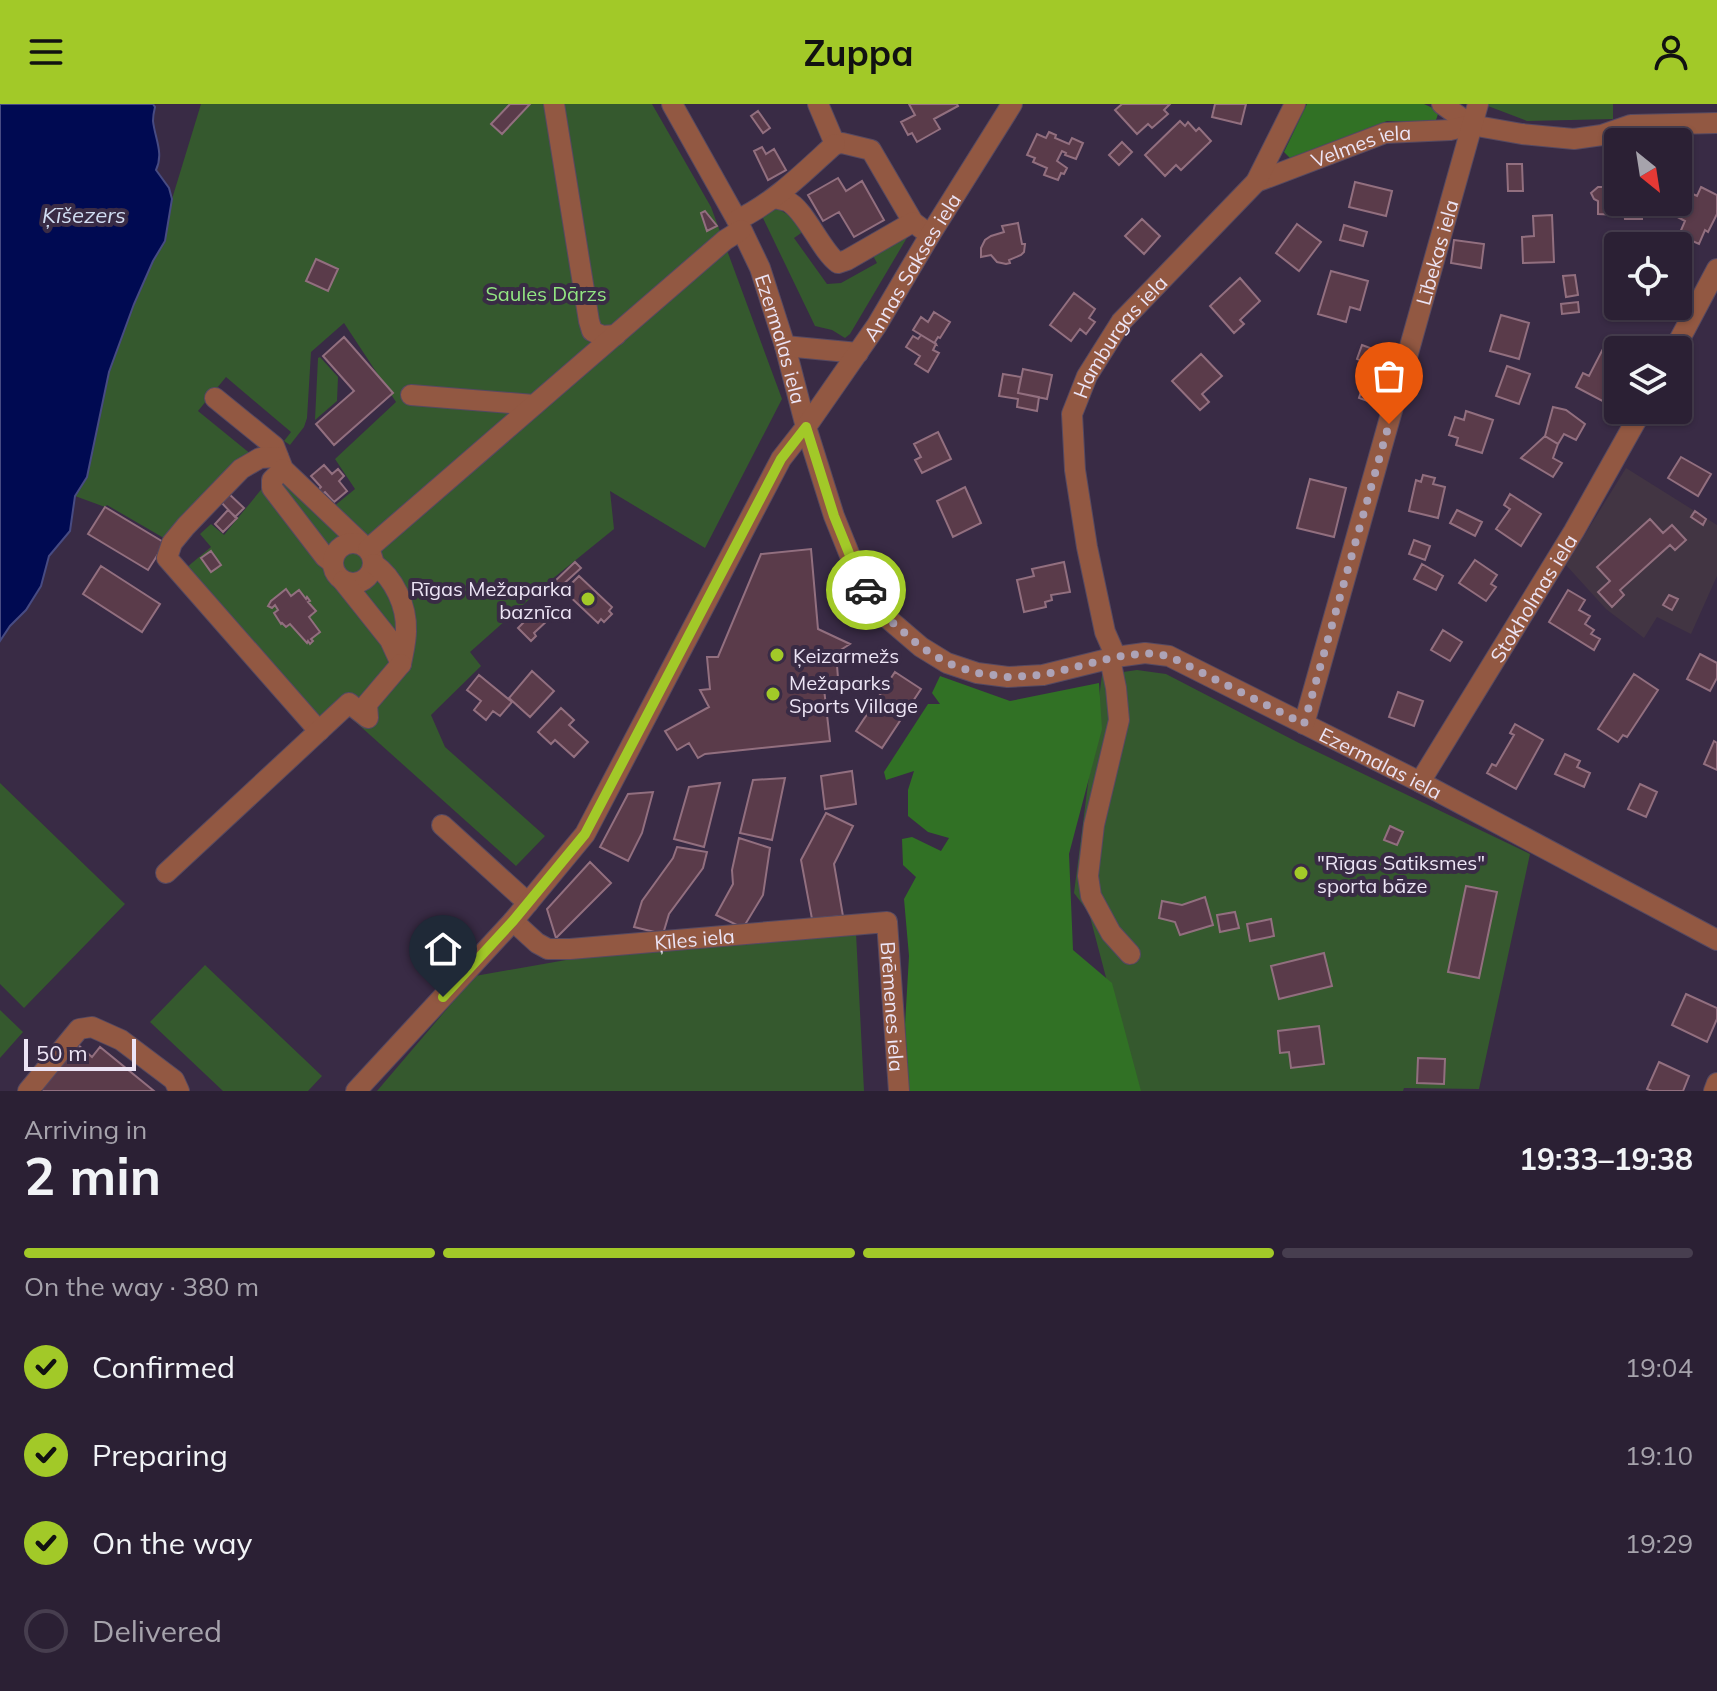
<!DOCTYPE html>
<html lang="en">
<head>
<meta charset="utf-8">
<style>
  body { margin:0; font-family:Mulish,sans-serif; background:#372d40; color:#f1f3f6; height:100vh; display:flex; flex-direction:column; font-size:30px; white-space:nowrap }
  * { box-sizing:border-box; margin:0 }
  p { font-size:26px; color:#a6a3ac }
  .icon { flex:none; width:44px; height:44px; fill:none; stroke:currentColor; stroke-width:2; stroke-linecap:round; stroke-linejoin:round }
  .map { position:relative; height:987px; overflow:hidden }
  .sheet { display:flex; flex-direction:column; background:#2b2034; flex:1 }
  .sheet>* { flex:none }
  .needle { width:52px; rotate:150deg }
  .fabs { position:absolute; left:1604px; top:24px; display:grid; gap:16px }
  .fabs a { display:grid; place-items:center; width:88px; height:88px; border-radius:8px; background:#2b2034; box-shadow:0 2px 6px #0004,0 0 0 2px #473e4f; font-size:40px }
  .scale { position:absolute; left:24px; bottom:20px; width:112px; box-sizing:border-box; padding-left:8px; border:4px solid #ece4f5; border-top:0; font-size:22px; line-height:28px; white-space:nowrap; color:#ece4f5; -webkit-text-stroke:6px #392b45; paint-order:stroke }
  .pin { position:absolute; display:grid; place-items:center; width:68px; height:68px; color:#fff; margin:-82px -34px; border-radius:50% 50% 50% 0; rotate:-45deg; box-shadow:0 0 8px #0007 }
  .pin .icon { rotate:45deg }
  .courier { position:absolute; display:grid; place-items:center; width:80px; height:80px; margin:-40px; border:6px solid #a2c928; border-radius:50%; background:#fff; color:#222; box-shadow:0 2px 10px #0007 }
  .headline em { font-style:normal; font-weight:700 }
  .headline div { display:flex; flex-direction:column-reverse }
  .headline { display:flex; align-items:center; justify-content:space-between; height:136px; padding:0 24px }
  h1 { font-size:52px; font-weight:700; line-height:60px }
  .bar { display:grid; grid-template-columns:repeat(4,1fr); gap:12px 8px; align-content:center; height:96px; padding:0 24px }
  .bar i { height:10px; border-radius:6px; background:#473e4f }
  .bar .current { background:#a2c928 }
  .bar p { grid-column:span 4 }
  ol { padding:0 24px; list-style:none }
  li { display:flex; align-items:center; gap:24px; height:88px }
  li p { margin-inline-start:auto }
  li .icon { padding:8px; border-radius:50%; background:#a2c928; color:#111; stroke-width:4 }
  li:last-child { color:#a6a3ac }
  li i { width:44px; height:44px; border:4px solid #473e4f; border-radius:50% }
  header { display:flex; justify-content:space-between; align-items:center; height:104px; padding:0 24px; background:#a2c928; color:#111; font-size:36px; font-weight:700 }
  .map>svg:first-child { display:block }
</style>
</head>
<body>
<header><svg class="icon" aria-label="menu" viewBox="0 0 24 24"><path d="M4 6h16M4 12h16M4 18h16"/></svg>Zuppa<svg class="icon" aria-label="person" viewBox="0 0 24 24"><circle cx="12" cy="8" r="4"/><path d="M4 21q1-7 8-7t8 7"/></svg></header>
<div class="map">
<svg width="1717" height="987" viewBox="0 0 1717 987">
  <rect width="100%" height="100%" fill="#392b45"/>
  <path fill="#423543" d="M 1626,364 L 1717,421 L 1717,472 L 1691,530 L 1657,513 L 1644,534 L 1606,505 L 1566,461 Z"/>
  <path fill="#35592e" d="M 201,0 L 652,0 L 711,103 L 782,295 L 705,444 L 610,387 L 614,425 L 551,476 L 470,548 L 481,562 L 431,611 L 445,643 L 545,732 L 516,762 L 350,613 L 344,614 L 329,630 L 186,464 L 211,443 L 200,430 L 211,420 L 224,431 L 278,365 L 333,403 L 355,385 L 335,355 L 396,298 L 344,219 L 311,248 L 307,314 L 304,323 L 290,341 L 284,337 L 291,328 L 226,273 L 198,307 L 252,351 L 169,437 L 107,401 L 105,403 L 75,392 L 87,373 L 109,268 L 134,200 L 153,157 L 165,137 L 172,95 Z
    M 1489,0 L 1613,0 L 1613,15 L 1527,17 L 1488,2 Z
    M 778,105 L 796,115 L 804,127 L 794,134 L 827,180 L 841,179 L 877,159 L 872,150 L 908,132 L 850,230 L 845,234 L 832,226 L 815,222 L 761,110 Z
    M 320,253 L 338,273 L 337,297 L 315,316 L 318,254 Z
    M 1137,566 L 1166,570 L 1299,639 L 1530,750 L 1479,985 L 1404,984 L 1403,987 L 1136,987 L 1089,809 L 1074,789 L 1102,571 Z
    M 0,679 L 125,800 L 24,904 L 0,880 Z
    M 856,829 L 864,987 L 377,987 L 475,872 L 600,850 Z
    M 205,861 L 322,972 L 308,987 L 223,987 L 150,918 Z
    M 0,906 L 23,928 L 0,954 Z"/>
  <path fill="#317125" d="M 1307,0 L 1424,0 L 1439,7 L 1435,19 L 1387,17 L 1290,54 L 1284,48 Z
    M 940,572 L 1010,597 L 1099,579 L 1102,625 L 1069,750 L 1073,846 L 1112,879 L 1141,987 L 909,987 L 905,921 L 909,852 L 904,795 L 916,773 L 903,761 L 902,735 L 912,733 L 941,747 L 949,734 L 928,728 L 908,712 L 908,686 L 914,667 L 886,676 L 884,668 L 928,600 L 940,600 L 932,589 Z"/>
  <path fill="#000a52" stroke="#474b83" stroke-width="2" d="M 0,0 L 153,0 L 155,3 C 154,7 153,14 153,17 C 155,35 164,49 156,66 L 169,84 L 172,95 L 165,137 L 153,157 L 134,200 L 109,268 L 87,373 L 75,392 L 70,427 L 49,452 L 41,482 L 26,506 L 10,522 L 0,537 Z"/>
  <path fill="#5a3b4a" stroke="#926f7f" stroke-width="2" d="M 510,0 L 530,0 L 502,30 L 491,20 Z
    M 909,0 L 957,0 L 958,2 L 934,15 L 940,25 L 917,38 L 912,29 L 908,31 L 901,18 L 915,11 Z
    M 1122,0 L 1170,0 L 1164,6 L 1168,10 L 1152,24 L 1148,20 L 1137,30 L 1115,6 Z
    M 1215,0 L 1246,0 L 1241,20 L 1212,13 Z
    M 758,7 L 770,24 L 763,29 L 751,12 Z
    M 1180,17 L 1185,22 L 1188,18 L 1196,27 L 1199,24 L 1211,37 L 1181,66 L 1176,61 L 1165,72 L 1145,51 Z
    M 1049,28 L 1056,31 L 1055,34 L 1069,40 L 1072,34 L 1083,39 L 1076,55 L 1065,51 L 1066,49 L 1062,47 L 1057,57 L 1067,64 L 1064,70 L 1061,69 L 1058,76 L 1044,71 L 1047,64 L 1033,58 L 1035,54 L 1027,51 L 1037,30 L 1046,34 Z
    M 1122,38 L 1132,48 L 1119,61 L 1109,51 Z
    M 762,43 L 766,50 L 774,45 L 786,66 L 768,76 L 754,47 Z
    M 1507,60 L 1522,60 L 1523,87 L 1508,87 Z
    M 838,74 L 846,87 L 862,77 L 884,116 L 854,133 L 839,108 L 823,117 L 808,91 Z
    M 1355,78 L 1392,87 L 1386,112 L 1349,103 Z
    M 1598,83 L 1618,83 L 1618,98 L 1642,98 L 1642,115 L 1625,115 L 1624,108 L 1621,108 L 1620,111 L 1598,110 L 1598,97 L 1594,95 L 1591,89 Z
    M 1701,83 L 1717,91 L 1717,110 L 1708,128 L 1705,126 L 1699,140 L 1679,131 L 1685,117 L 1672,110 L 1684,86 L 1697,92 Z
    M 705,107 L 717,122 L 707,127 L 701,109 Z
    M 1552,111 L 1554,158 L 1523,159 L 1522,133 L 1534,132 L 1533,112 Z
    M 1142,115 L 1160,132 L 1144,150 L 1125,132 Z
    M 1018,119 L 1022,140 L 1025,140 L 1024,148 L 1021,151 L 1009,156 L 1010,159 L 1006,160 L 997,158 L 991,151 L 981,153 L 981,144 L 985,136 L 991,132 L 1004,128 L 1002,122 Z
    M 1297,120 L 1321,138 L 1299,167 L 1276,149 Z
    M 1344,121 L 1367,128 L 1363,142 L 1340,136 Z
    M 1454,136 L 1484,140 L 1481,164 L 1451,159 Z
    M 316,155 L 338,165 L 328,187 L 306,177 Z
    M 1331,167 L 1368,177 L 1360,206 L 1350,203 L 1346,218 L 1318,210 Z
    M 1575,171 L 1578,191 L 1566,193 L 1563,172 Z
    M 1240,174 L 1260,197 L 1240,216 L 1244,220 L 1234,229 L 1210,202 Z
    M 1074,189 L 1095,205 L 1089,214 L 1095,218 L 1086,230 L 1080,225 L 1071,237 L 1050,221 Z
    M 1578,198 L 1579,208 L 1562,210 L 1561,200 Z
    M 934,208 L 950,218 L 940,234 L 938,233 L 935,238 L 936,240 L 913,226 L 921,213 L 928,218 Z
    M 1501,211 L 1529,219 L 1519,255 L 1490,247 Z
    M 921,231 L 936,240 L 933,246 L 939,249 L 928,268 L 915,260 L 920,252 L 906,243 L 913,232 L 918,235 Z
    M 344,233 L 393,289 L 334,341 L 316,320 L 354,287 L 323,252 Z
    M 1607,237 L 1624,246 L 1618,246 L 1618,285 L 1610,301 L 1576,283 L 1583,269 L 1589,272 Z
    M 1362,241 L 1389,251 L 1373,299 L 1359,294 L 1370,260 L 1357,255 Z
    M 1201,250 L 1222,272 L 1202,290 L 1209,298 L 1200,306 L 1172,277 Z
    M 1507,262 L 1530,270 L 1519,300 L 1496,292 Z
    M 1023,265 L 1052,271 L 1047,295 L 1018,289 Z
    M 1003,270 L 1021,273 L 1018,289 L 1039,293 L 1037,307 L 1017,303 L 1018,295 L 999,292 Z
    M 1553,303 L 1566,306 L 1585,320 L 1576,336 L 1564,330 L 1558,340 L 1545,332 Z
    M 1466,307 L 1493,316 L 1482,349 L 1456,341 L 1458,334 L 1449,331 L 1455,313 L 1464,316 Z
    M 938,328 L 951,355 L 922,369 L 915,356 L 921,353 L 914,340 Z
    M 1545,332 L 1558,340 L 1553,354 L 1562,359 L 1553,373 L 1521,354 Z
    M 1681,353 L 1711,370 L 1698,392 L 1668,374 Z
    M 324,361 L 332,370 L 338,365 L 344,372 L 339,377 L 347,387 L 334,398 L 325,388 L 321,391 L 317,387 L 321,383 L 311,372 Z
    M 1423,371 L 1435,374 L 1433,380 L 1445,383 L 1438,414 L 1409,407 L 1416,376 L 1421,378 Z
    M 1310,375 L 1346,384 L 1334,433 L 1297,424 Z
    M 965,383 L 981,419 L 953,433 L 937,397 Z
    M 228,389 L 244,404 L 235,413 L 220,397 Z
    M 1510,390 L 1541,410 L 1521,442 L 1496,425 L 1510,405 L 1504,401 Z
    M 105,403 L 165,439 L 148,466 L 88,430 Z
    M 228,406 L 237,414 L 223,428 L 215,420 Z
    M 1457,406 L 1482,418 L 1475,432 L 1450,419 Z
    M 1695,407 L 1706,415 L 1703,421 L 1691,413 Z
    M 1650,415 L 1663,429 L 1672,421 L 1686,436 L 1675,446 L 1670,441 L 1620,486 L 1624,491 L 1612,503 L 1598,488 L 1610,477 L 1597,463 Z
    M 1414,436 L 1430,442 L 1425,456 L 1409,450 Z
    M 811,445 L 818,525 L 850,540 L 836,549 L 838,574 L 823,576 L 830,637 L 705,650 L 698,654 L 689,639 L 677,646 L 665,627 L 709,603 L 700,586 L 710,585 L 707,553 L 718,553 L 761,450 Z
    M 211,447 L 221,461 L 211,468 L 201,454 Z
    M 1475,456 L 1497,471 L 1491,480 L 1496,483 L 1486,497 L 1459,479 Z
    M 575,458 L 581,464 L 559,484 L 554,478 Z
    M 1064,458 L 1070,488 L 1051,491 L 1052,496 L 1045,498 L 1046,503 L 1024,508 L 1017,476 L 1034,472 L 1032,465 Z
    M 1422,460 L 1443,472 L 1436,486 L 1414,475 Z
    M 101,462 L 160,500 L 142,528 L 83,490 Z
    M 579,472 L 612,503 L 609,507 L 612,510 L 604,518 L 601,515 L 598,519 L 564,487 Z
    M 286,485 L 291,492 L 299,486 L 306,495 L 307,493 L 310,497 L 308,498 L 316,507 L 309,513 L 320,528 L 311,535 L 313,537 L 310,540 L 308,537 L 307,539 L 290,520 L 286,523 L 282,519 L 281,520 L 274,509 L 278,506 L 275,501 L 272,504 L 268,502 L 271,497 Z
    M 1568,486 L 1585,496 L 1579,506 L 1590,512 L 1585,520 L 1594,526 L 1591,530 L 1600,535 L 1594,546 L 1549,518 Z
    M 1669,491 L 1678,495 L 1672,506 L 1663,501 Z
    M 537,505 L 548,516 L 534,529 L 536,532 L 531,537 L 518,524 Z
    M 1443,526 L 1462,538 L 1450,557 L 1431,546 Z
    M 1700,550 L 1717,559 L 1717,574 L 1710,587 L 1687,575 Z
    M 532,567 L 554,587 L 530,613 L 509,594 Z
    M 895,568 L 921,585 L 882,644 L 856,627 Z
    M 1634,570 L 1658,586 L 1627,633 L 1623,631 L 1618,638 L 1598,625 Z
    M 479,571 L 512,598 L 500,612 L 493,607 L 486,616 L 474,606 L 481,597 L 467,586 Z
    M 1398,588 L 1423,597 L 1414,622 L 1389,613 Z
    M 561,604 L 574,616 L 569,621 L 588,638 L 574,653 L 555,636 L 551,640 L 538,628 Z
    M 1515,620 L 1543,636 L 1516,685 L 1487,669 L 1492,660 L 1496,662 L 1514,631 L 1510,629 Z
    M 1714,637 L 1717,639 L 1717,666 L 1704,660 Z
    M 1565,650 L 1580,657 L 1577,663 L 1590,669 L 1584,683 L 1555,670 Z
    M 852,667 L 856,700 L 825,705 L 821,672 Z
    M 785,674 L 772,736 L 740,729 L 753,676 Z
    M 720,679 L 704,743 L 674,735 L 689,683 Z
    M 1640,680 L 1657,688 L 1646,713 L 1628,705 Z
    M 653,688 L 642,729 L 628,757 L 600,743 L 628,690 Z
    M 826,709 L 853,722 L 834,760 L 843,812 L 812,815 L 801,756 Z
    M 1390,722 L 1403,728 L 1397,741 L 1384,736 Z
    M 739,734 L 770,744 L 763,791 L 743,824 L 716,811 L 733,780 L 732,766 Z
    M 677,743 L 707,748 L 703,764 L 669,810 L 663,830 L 634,823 L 642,797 L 673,754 Z
    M 590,758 L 611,779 L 556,834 L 547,805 Z
    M 1466,782 L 1497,788 L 1479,874 L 1448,868 Z
    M 1205,793 L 1213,821 L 1180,831 L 1175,818 L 1159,814 L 1162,797 L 1182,801 Z
    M 1235,808 L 1239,824 L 1220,828 L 1217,811 Z
    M 1271,815 L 1274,832 L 1250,837 L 1247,820 Z
    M 1324,849 L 1332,882 L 1279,895 L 1271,862 Z
    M 1686,890 L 1717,904 L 1717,915 L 1707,938 L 1672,921 Z
    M 1319,922 L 1324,960 L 1291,964 L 1289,948 L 1280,949 L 1278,927 Z
    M 77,940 L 92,953 L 100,943 L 154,987 L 36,987 Z
    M 1418,954 L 1445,955 L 1444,980 L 1417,979 Z
    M 1659,958 L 1689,972 L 1683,987 L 1652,987 L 1647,985 Z"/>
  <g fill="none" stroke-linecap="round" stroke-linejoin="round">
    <g stroke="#564961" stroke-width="22">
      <g id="minor">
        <path d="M 554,0 L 589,217 L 592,227 L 602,232 L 616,231"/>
        <path id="s1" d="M 672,0 L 737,116 L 760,164 L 785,242 L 806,323 L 834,412 L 861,479 L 886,513 L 921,543 L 947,559 L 977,569 L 1008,573 L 1043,571 L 1116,553 L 1145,549 L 1169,552 L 1420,678 L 1717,836"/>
        <path d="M 818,0 L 835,40 L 842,39 L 871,46 L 913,118 L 930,131"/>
        <path d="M 1442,0 L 1471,21"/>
        <path id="s2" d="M 1256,78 L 1385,29 L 1450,26 L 1471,21 L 1522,30 L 1574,35 L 1602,31 L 1631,21 L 1717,19"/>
        <path d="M 774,94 C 779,95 783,96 787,97 C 805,105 821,147 838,159 L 847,156 L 913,118"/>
        <path d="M 737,116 C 775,98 804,68 835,40"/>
        <path d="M 785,242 L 858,249"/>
        <path d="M 1674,246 L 1717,165"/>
        <path d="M 411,291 L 534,301"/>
        <path d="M 215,294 L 274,342 L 283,365 L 364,442"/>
        <path d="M 278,353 L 260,354 L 241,365 L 186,422 L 172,439 L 167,454 L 319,627"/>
        <path d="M 283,365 L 272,376 L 272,384 L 325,453 L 333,459"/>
        <circle cx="353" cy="459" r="20"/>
        <path d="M 368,445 L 725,136 L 741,126"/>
        <path d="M 343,477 L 390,536 L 401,560 C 403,549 406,538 406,527 C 407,502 394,474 374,460"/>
        <path id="s3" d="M 1116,553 L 1105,528 L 1087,443 L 1075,366 L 1072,310 L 1087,272 L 1121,218 L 1256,78 L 1295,0"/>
        <path d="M 1110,555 L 1116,584 L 1119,616 L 1094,721 L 1088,772 L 1091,792 L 1111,829 L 1130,850"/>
        <path id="s4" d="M 1304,620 L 1478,0"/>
        <path id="s5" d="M 1420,678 L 1574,427 L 1642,306"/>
        <path d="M 442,721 L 528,799"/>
        <path d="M 166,769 L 349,599 L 368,614 L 367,600 L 401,560"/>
        <path id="s6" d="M 513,817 L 537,839 L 548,845 L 570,845 L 887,818 L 899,987"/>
        <path d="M 28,987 L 79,925 L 92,923 L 121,936 L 174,976 L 179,987"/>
        <path id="s7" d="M 356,987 L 513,817 L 585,730 L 781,355 L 806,323 L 877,221 L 930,131 L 1012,0"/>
        <path d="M 1714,987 L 1717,979"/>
      </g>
    </g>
    <use href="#minor" stroke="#925842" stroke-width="20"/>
  </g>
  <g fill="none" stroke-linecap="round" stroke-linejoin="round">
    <path stroke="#ada3b7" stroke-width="8" stroke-dasharray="0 14.4" d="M 866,486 L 886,513 L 921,543 L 947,559 L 977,569 L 1008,573 L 1043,571 L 1116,553 L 1145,549 L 1169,552 L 1304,620 L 1389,320"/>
    <path stroke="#a2c928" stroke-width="10" d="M 443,893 L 513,817 L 585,730 L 781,355 L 806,323 L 834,412 L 861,479 L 866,486"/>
  </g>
  <g fill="#a2c928" stroke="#392b45" stroke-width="3">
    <circle cx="588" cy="495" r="8"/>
    <circle cx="777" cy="551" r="8"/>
    <circle cx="773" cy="590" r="8"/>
    <circle cx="1301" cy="769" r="8"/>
  </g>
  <g text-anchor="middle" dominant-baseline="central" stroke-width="8" stroke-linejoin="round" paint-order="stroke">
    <g font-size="20" fill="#ece4f5" stroke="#392b45">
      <text stroke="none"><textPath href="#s2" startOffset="112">Velmes iela</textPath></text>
      <text stroke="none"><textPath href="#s4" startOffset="490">Lībekas iela</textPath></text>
      <text stroke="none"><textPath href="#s7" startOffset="1000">Annas Sakses iela</textPath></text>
      <text stroke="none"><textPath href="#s3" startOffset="340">Hamburgas iela</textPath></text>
      <text stroke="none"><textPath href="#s1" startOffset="260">Ezermalas iela</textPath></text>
      <text stroke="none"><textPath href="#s5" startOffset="216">Stokholmas iela</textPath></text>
      <text stroke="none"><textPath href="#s1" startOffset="1100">Ezermalas iela</textPath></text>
      <text stroke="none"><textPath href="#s6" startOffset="192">Ķīles iela</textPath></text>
      <text stroke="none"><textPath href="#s6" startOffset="470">Brēmenes iela</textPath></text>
    </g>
    <g font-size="20" fill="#92e682" stroke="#392b45">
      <text x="546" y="189">Saules Dārzs</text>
    </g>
    <g font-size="20" fill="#ece4f5" stroke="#392b45" text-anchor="start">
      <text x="572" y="484" text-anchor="end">Rīgas Mežaparka<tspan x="572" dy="23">baznīca</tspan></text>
      <text x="793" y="551">Ķeizarmežs</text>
      <text x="789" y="578">Mežaparks<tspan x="789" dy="23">Sports Village</tspan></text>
      <text x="1317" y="758">"Rīgas Satiksmes"<tspan x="1317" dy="23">sporta bāze</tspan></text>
    </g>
    <g font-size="22" font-style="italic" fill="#d1ddf2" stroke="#392b45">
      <text x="84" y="111">Ķīšezers</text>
    </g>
  </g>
</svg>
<div class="fabs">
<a><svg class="needle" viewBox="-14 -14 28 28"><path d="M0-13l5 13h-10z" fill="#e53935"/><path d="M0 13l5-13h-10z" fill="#a6a3ac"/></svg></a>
<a><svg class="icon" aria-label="locate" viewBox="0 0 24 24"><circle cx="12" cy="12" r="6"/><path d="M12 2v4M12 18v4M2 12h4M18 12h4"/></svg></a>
<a><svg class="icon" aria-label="layers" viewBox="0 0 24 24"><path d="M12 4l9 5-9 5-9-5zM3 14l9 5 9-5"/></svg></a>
</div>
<div class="scale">50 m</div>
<div class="pin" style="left:1389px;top:320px;background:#ea580c"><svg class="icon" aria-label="bag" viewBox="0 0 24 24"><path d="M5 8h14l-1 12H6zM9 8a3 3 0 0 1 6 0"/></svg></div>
<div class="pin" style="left:443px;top:893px;background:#1f2937"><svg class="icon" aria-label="home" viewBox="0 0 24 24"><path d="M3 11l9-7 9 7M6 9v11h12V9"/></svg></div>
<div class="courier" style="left:866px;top:486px"><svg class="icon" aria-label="car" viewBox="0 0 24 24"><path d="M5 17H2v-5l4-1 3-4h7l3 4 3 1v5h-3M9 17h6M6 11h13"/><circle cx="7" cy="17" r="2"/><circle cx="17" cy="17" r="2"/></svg></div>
</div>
<section class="sheet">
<div class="headline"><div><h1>2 min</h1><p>Arriving in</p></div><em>19:33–19:38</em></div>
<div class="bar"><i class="current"></i><i class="current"></i><i class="current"></i><i></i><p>On the way · 380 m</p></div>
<ol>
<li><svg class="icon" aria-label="check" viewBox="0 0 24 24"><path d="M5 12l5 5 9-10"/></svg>Confirmed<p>19:04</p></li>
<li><svg class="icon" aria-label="check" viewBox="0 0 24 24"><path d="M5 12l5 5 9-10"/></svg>Preparing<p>19:10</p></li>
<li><svg class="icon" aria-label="check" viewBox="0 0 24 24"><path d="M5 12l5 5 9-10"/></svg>On the way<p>19:29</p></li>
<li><i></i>Delivered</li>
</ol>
</section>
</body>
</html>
